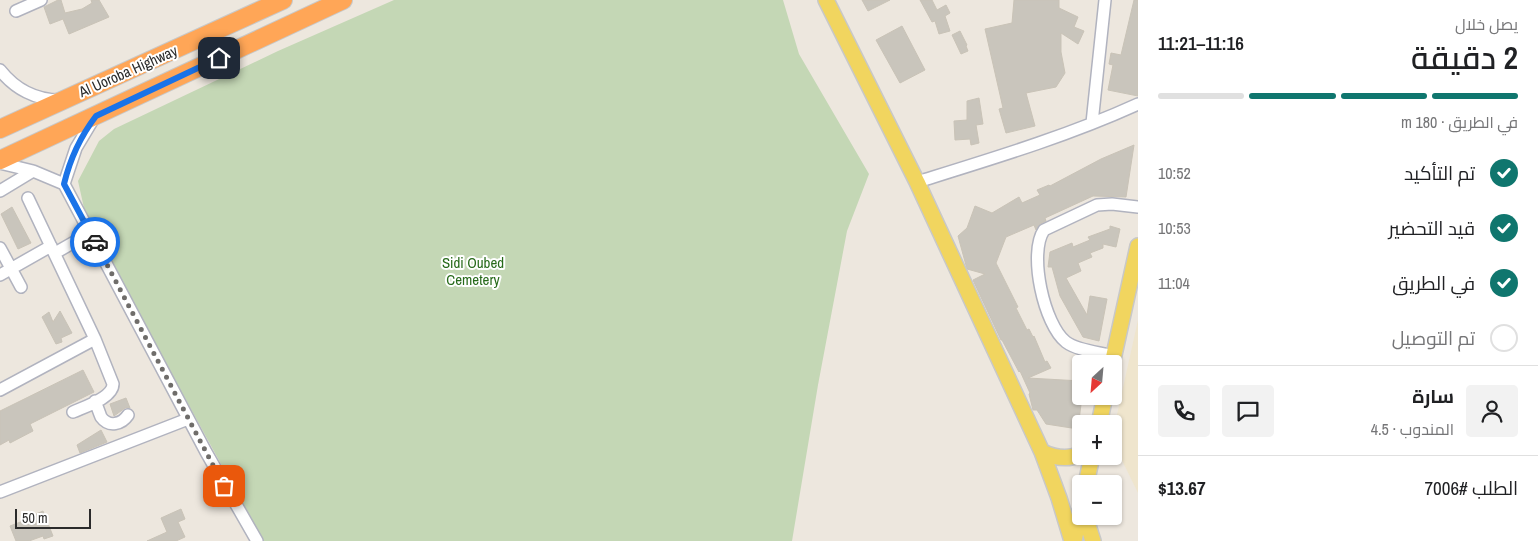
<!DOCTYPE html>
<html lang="ar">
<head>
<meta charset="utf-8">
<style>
  body { margin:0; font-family:"Archivo Narrow",Cairo,sans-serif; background:#f2f2f2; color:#202124; direction:rtl; height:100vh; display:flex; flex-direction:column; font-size:19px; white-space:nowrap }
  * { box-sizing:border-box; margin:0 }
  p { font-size:16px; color:#757577 }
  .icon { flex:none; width:28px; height:28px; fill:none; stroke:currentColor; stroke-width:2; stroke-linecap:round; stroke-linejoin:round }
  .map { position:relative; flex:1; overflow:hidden; direction:ltr }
  .panel { display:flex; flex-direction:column; background:#fff; width:400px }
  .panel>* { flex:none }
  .needle { width:32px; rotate:206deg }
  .fabs { position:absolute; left:1072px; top:355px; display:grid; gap:10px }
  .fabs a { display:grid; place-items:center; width:50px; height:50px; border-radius:5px; background:#fff; box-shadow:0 1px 4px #0004; font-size:25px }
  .scale { position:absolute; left:15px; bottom:12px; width:76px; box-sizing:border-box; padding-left:5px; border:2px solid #2b2b2b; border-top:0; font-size:14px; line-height:18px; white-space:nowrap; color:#2b2b2b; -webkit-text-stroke:4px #fff; paint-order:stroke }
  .pin { position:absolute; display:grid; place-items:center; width:42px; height:42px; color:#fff; margin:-21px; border-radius:10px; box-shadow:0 2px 8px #0006 }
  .courier { position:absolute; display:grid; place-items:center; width:50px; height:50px; margin:-25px; border:4px solid #1a73e8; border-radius:50%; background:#fff; color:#222; box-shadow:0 1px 6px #0007 }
  .head em { font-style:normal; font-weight:600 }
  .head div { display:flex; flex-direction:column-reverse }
  .head { display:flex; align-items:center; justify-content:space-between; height:85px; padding:0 20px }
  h1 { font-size:32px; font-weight:600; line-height:38px }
  .bar { display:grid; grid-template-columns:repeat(4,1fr); gap:8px 5px; align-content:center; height:60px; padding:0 20px }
  .bar i { height:6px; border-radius:4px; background:#e0e0e0 }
  .bar .selected { background:#0f766e }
  .bar p { grid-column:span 4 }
  .line { display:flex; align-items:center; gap:12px; padding:0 20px; border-top:1px solid #e0e0e0 }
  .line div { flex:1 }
  .round { display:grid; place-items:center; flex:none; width:52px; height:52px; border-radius:5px; background:#f2f2f2 }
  ol { padding:0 20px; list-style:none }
  li { display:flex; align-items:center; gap:15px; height:55px }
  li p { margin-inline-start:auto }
  li .icon { padding:5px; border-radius:50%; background:#0f766e; color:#fff; stroke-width:4 }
  li:last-child { color:#757577 }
  li i { width:28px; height:28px; border:2px solid #e0e0e0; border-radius:50% }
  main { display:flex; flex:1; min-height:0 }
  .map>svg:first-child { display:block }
</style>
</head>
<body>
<main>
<section class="panel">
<div class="head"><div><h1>2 دقيقة</h1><p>يصل خلال</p></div><em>11:16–11:21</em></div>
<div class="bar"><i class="selected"></i><i class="selected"></i><i class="selected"></i><i></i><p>في الطريق · 180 m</p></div>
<ol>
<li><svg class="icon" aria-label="check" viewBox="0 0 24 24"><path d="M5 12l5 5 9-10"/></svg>تم التأكيد<p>10:52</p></li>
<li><svg class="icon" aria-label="check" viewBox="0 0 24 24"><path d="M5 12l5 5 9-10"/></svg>قيد التحضير<p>10:53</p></li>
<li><svg class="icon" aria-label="check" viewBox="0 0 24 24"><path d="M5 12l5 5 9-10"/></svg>في الطريق<p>11:04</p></li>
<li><i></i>تم التوصيل</li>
</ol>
<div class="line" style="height:90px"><a class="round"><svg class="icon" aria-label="person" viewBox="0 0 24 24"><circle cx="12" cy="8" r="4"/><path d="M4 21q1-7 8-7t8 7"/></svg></a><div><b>سارة</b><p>المندوب · 4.5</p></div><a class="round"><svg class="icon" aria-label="chat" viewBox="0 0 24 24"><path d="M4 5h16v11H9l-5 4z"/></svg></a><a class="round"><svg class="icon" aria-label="phone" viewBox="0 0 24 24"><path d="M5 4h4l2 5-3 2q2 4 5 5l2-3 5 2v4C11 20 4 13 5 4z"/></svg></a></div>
<div class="line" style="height:65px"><div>الطلب #7006</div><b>$13.67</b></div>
</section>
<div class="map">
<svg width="1138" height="541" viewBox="0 0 1138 541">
  <rect width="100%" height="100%" fill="#ede7de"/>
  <path fill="#efe5cd" d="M 1138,320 L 1138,493 L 1114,444 L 1114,428 Z"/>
  <path fill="#c4d7b5" d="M 394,0 L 783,0 L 799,54 L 869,174 L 847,231 L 818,385 L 792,541 L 263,541 L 86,217 L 78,181 L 99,141 L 114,129 L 278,51 Z"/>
  <path fill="#c9c5bc" stroke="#c9c3b7" d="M 58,0 L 61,0 L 65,13 L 82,9 L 92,3 L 91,0 L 99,0 L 109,17 L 69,34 L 63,19 L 50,24 L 44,7 Z
    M 862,0 L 890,0 L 868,11 Z
    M 920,0 L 932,0 L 937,10 L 946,5 L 950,13 L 945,16 L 950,31 L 939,34 L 935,21 L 932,22 Z
    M 1014,0 L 1059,0 L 1059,8 L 1078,17 L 1074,27 L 1084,31 L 1078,44 L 1061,33 L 1061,52 L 1065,73 L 1056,87 L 1026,93 L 1035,126 L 1006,133 L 999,109 L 1003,108 L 985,29 L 1012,23 Z
    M 1134,0 L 1138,0 L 1138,96 L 1108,90 L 1113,65 L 1109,64 L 1111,53 L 1121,55 Z
    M 902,26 L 925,70 L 900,83 L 876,40 Z
    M 960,31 L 967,45 L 966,46 L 968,51 L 961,54 L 952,35 Z
    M 979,98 L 983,124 L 976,125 L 979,143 L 971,145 L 970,139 L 955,140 L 954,121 L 967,120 L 967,101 Z
    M 1134,145 L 1126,197 L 1093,196 L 1045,218 L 1046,221 L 1040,224 L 1036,230 L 1034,225 L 1006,237 L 996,263 L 1018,307 L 1016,308 L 1027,330 L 1029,329 L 1033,337 L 1034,336 L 1045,362 L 1047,361 L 1051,368 L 1028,378 L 1081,381 L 1082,396 L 1078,429 L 1046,424 L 1037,410 L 1033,410 L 1029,394 L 1030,393 L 1020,371 L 1019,372 L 1002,340 L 1001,340 L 973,280 L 985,274 L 967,269 L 958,236 L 967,228 L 975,206 L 992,213 L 1019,197 L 1022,203 L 1040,195 L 1037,190 L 1049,185 L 1050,186 L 1101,159 Z
    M 12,207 L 31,243 L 18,249 L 1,214 Z
    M 1110,226 L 1120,229 L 1116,247 L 1103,244 L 1103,248 L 1090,253 L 1092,257 L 1078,263 L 1081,271 L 1066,278 L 1087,315 L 1090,296 L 1107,299 L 1099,341 L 1083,337 L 1060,296 L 1052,267 L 1048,267 L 1050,252 L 1072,243 L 1073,247 L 1090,240 L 1088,237 L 1110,229 Z
    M 60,311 L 72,333 L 61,338 L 62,342 L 56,344 L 42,317 L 49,312 L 53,322 Z
    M 83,370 L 94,392 L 30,424 L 33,431 L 10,443 L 9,440 L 0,445 L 0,411 Z
    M 126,398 L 130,408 L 125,408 L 114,416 L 110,404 Z
    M 101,430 L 107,442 L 80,453 L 77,445 Z
    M 181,509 L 185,519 L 178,522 L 185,537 L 176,541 L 147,541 L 167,532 L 161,518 Z
    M 43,511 L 53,536 L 44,539 L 43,536 L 29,541 L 16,541 L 10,526 L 36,516 L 36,514 Z"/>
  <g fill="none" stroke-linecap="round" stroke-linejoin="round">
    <g stroke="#b1b3bf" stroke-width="14">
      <path id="minor" d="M 16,11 L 41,0
        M 0,70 C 15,89 36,100 60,100
        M 1092,123 L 1105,0
        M 0,163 L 33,171 L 64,184 L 206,452 L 257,541
        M 917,182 C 991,159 1068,136 1138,104
        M 64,184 L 76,148 L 94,118
        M 0,191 L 33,171
        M 28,198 L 95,339 L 113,384 C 113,398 84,407 73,412
        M 0,248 L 21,287
        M 55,253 L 90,233
        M 0,275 L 51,246
        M 1114,356 C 1100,352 1078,351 1066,342 C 1044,325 1028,253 1044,230 L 1097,205 L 1112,204 L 1138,207
        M 0,390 L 95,339
        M 95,401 C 97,406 99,412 101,417 C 109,428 122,424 128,415
        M 0,492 L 188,419"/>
    </g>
    <g stroke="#c8c8c8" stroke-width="18">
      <path id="major" d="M 826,0 L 917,182 L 1042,452 L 1059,498 L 1072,541
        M 1112,364 L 1138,246
        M 1099,424 L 1105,396
        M 1042,452 C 1055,458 1068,460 1081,454
        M 1086,484 L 1092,456
        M 1085,516 L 1093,541
        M 1074,541 L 1081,508"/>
    </g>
    <g stroke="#c8c8c8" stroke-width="20">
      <path id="highway" d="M 0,129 L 283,0
        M 0,160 L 343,0"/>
    </g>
    <use href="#minor" stroke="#fff" stroke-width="11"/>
    <use href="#major" stroke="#f1d55f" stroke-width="15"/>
    <use href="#highway" stroke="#ffa657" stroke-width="18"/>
  </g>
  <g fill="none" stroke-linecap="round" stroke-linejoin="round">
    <path stroke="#6f6d6a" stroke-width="5" stroke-dasharray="0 9" d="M 95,242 L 224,486"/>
    <path stroke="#1a73e8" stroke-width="6" d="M 95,242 L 64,184 C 70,159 80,137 96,116 L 219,58"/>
  </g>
  <g text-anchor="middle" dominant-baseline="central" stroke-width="4" stroke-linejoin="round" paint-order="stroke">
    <g font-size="15" fill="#2b2b2b" stroke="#fff">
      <text transform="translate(128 71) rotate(-24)">Al Uoroba Highway</text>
    </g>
    <g font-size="15" fill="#276a1a" stroke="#fff">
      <text x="473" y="262">Sidi Oubed<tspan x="473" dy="17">Cemetery</tspan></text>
    </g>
  </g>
</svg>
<div class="fabs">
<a><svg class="needle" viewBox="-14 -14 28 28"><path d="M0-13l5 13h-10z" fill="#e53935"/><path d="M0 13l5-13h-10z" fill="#757577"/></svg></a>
<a>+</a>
<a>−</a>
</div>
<div class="scale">50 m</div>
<div class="pin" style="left:224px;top:486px;background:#ea580c"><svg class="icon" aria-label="bag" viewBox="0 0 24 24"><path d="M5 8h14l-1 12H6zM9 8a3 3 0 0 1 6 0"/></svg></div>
<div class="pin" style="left:219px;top:58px;background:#1f2937"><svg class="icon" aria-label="home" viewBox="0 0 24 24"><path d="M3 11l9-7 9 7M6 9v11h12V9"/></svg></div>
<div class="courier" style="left:95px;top:242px"><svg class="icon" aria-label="car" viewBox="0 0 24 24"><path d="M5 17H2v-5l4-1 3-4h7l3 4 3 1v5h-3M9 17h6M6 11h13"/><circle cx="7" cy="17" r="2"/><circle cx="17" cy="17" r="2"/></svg></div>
</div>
</main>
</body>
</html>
